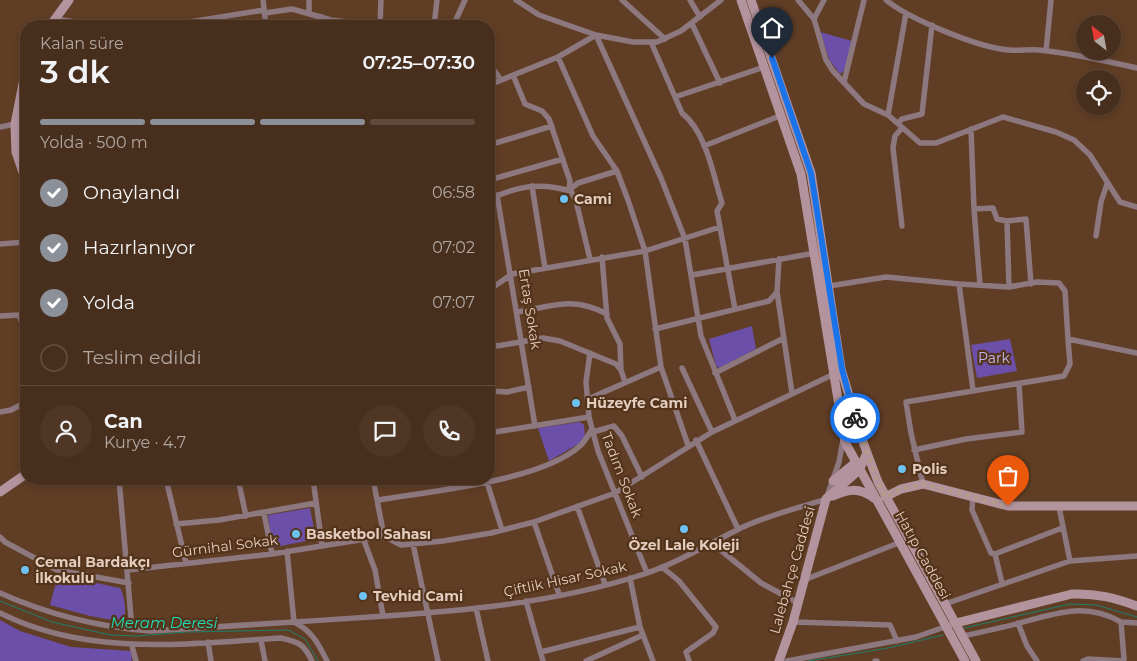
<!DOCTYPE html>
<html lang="tr">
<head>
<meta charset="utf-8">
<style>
  body { margin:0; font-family:Montserrat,sans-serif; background:#4f3625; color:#f1f3f6; height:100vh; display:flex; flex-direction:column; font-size:19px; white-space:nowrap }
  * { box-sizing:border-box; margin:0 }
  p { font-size:16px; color:#b1a8a3 }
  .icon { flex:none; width:28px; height:28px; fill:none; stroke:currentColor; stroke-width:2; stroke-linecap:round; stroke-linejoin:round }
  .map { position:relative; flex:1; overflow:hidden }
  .details { position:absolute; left:20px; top:20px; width:475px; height:465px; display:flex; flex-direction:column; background:#482e1c; border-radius:20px; box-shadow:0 2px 8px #0003,0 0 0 1px #604a3b }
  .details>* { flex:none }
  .needle { width:32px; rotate:329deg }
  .tools { position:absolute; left:1076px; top:15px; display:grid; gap:10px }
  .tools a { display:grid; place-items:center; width:45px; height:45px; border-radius:50%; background:#482e1c; box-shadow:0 2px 8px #0003,0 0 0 1px #604a3b; font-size:25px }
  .pin { position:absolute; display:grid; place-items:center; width:42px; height:42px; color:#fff; margin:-51px -21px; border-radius:50% 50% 50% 0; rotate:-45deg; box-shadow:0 0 5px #0007 }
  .pin .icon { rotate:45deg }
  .courier { position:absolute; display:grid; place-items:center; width:50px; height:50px; margin:-25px; border:4px solid #1a73e8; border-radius:50%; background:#fff; color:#222; box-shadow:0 1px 6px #0007 }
  .head em { font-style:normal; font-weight:600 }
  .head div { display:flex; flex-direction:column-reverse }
  .head { display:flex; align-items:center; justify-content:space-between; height:85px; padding:0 20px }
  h1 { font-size:32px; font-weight:600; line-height:38px }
  .bar { display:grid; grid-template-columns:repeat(4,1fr); gap:8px 5px; align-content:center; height:60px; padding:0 20px }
  .bar i { height:6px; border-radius:4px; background:#604a3b }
  .bar .on { background:#8c9099 }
  .bar p { grid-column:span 4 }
  .line { display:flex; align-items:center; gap:12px; padding:0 20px; border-top:1px solid #604a3b }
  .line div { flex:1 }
  .round { display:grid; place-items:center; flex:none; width:52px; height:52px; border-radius:26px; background:#4f3625 }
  ol { padding:0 20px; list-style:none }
  li { display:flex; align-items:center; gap:15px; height:55px }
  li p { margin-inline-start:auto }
  li .icon { padding:5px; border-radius:50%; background:#8c9099; color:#fff; stroke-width:4 }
  li:last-child { color:#b1a8a3 }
  li i { width:28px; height:28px; border:2px solid #604a3b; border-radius:50% }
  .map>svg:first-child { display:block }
</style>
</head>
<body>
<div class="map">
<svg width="1137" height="661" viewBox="0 0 1137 661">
  <rect width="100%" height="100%" fill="#603e25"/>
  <path fill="#6b4fa9" d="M 820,32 L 852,41 L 846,69 L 840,74 L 830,61 Z
    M 752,326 L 756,349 L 719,368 L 716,366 L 709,339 Z
    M 1010,339 L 1017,371 L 977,378 L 971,345 Z
    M 580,422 L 584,425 L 585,437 L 580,443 L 549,461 L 538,428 Z
    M 310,508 L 316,539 L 276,547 L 272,544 L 268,515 Z
    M 58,575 L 120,588 C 125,597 127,613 123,622 L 90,616 L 50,605 Z
    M 0,620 L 20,631 L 71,647 L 131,651 L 132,661 L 0,661 Z"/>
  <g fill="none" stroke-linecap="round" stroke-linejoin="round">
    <path stroke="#1e7f6b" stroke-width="1" d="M 0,601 L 52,622 L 111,635 L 137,636 L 187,632 L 288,630 L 305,639 L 318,661
      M 964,628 L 1070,604 L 1096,605 L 1137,617
      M 808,661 L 888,648 L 943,635"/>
    <path stroke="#8d787f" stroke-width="5.5" d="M 263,0 L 266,26
      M 516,0 L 539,15 L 596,35 L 661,178 L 685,239 L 701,336 L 735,420
      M 622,0 L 665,39
      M 690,0 L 700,17
      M 798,0 L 814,19
      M 824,0 L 814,19 L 826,60 L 833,71 L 864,104 L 888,115 L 920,143 L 936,143 L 1003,117 L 1056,132 L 1074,140 L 1090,155 L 1120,202 L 1137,207
      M 886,0 C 909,19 979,48 1009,50 C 1019,51 1029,49 1039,50 C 1071,53 1106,61 1137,68
      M 265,13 L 292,9 L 331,20 L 379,26
      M 309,13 L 309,0
      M 56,19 L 102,26
      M 692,24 L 720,83
      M 165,26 L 264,10
      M 317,26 L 322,17
      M 380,26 L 381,0
      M 434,26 L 437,0
      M 453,26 L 465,0
      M 651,42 L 682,113 C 707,133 713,175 722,203 L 717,211 L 735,309
      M 1046,51 L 1051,0
      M 558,57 L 593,136 L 617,171 L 628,200 L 645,251 L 661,367 L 688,445
      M 489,63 L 501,80
      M 513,75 L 525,104 L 542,111 L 549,119 L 570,181 L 569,190
      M 844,82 L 864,0
      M 489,85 L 558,57 L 596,35 L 633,42 L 657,42 L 681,31 L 721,0
      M 675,97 L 764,67
      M 888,115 L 906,13
      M 898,123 L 902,119 L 922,114 L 932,25
      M 0,127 L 15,124
      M 902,128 L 895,136 L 893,148 L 902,226
      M 971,129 L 974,209 L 980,285
      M 489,145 L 552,126
      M 704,146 L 782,115
      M 489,180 L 563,159
      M 532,186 L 545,268
      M 569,190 L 578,183 L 617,171
      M 497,195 L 535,426
      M 489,199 C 519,186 539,182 571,191 L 576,201 L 590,259
      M 974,209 L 993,208 L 997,219 L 1007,221
      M 1096,236 L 1101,202 L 1107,184
      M 0,244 L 26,242
      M 602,257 L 607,318 L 620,344 L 621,370
      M 692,275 L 815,253
      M 829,286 L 886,277 L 959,284
      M 1009,287 L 1007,221 L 1026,219 L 1031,284
      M 489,290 L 512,274 L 645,251 L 720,227
      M 777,292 L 792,393
      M 518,312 C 554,306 572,296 607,314
      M 0,316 L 19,315 L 26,333
      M 655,329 L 769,301 L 777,292 L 779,259
      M 489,341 L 497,346 L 543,338 L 560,341 L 616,364 L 621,370 L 625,382
      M 590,353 L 586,382 L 589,417 L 598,451 L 647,573
      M 682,368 L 712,432
      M 715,373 L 784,338
      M 973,390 L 959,284 L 1009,287 L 1037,282 L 1059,283 L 1065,291 L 1068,339
      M 489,391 L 507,392 L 529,387
      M 588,399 L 661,367
      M 0,412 L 11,410 L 26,402
      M 593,432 L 614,426 L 622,436 L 642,477
      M 489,433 L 589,417
      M 696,440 L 738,529
      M 914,450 L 966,439 L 1022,432 L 1019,384
      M 119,479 L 132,629
      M 166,479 L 186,563
      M 238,479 L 246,516
      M 313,479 L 322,545
      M 373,479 L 384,536 L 401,545 L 443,541 L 491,533 L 534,522 L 615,493 L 712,432 L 832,375
      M 486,479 L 502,530
      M 923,484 L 911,433 L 906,402 L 1064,376 L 1070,364 L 1068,339 L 1137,353
      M 973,496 L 972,510 L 991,553 L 995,554
      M 379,500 C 431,491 543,481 581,445 C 585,441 589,434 592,429
      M 577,506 L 605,584
      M 1059,507 L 1070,561
      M 264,513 L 272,554
      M 534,522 L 559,594
      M 176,524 L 219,520 L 316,503
      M 0,537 L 5,542 L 57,570 L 129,583
      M 363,538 L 375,570 L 383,616
      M 712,543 L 761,583 L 798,603
      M 413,544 L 438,661
      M 287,551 L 294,622 C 409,614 530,611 641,575 C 675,564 705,546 737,530 C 764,516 796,509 826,499 L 839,462 L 843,440
      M 662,567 L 679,581 L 716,627 L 713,633 L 686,652 L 689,661
      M 128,570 L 272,554 L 384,536
      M 630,578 L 640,627
      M 804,580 L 901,542
      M 1002,583 L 995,554 L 1062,528
      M 0,593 C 47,614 99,627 150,631 L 294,622 C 312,631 318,643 327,661
      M 526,601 L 543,661
      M 945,604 L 1070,561 L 1137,556
      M 476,608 L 488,661
      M 0,613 C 87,657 187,644 281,638 C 299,642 304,644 312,661
      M 793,622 L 890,625 L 897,641
      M 1018,623 L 1027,646 L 1037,661
      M 963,636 C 982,632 1001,628 1020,623 C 1056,613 1086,602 1121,622
      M 261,640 L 265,661
      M 208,642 L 211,661
      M 132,646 L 136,661
      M 541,652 L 640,627 L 653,661
      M 1124,659 L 1121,622 L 1137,623
      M 586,661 L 643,635
      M 787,661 L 916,637 L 956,623
      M 875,661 L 877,661
      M 1083,661 L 1088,659 L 1124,661"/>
    <path stroke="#b3939e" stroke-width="9" d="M 741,0 L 801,174 L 845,442 L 965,661
      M 751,0 L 811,173 L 841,369 L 863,442 L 878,482 L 976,661
      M 50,26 L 69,0
      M 26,68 L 15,124 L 16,152 L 26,181
      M 833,481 L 855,463
      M 0,492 L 26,474
      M 833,496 C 849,489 859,487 874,498
      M 885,497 L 901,489 L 923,484 L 1008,506 L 1137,506
      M 956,623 L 1072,594 C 1096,593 1115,598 1137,606
      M 779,661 L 793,622 L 826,499 L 859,470 L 867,453"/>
  </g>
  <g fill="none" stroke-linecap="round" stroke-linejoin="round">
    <path stroke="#b49b89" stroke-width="5" stroke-dasharray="0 9" d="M 855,418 L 874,472 L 885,497 L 901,489 L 923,484 L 1008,506"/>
    <path stroke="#1a73e8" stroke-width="6" d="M 772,58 L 811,173 L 842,369 L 855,418"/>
  </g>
  <g fill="#6dc2f3" stroke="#54331b" stroke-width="2">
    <circle cx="564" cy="199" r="5"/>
    <circle cx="576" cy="403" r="5"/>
    <circle cx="902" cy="469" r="5"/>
    <circle cx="684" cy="529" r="5"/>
    <circle cx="296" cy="534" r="5"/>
    <circle cx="25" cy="570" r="5"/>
    <circle cx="363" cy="596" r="5"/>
  </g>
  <g text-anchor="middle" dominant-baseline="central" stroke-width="4.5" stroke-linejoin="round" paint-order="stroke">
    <g font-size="14" font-weight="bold" fill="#e2cdbf" stroke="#54331b" text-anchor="start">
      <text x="574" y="199">Cami</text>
      <text x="586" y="403">Hüzeyfe Cami</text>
      <text x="912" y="469">Polis</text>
      <text x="306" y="534">Basketbol Sahası</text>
      <text x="684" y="545" text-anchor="middle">Özel Lale Koleji</text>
      <text x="35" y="562">Cemal Bardakçı<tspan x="35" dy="16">İlkokulu</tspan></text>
      <text x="373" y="596">Tevhid Cami</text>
    </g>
    <g font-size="14" fill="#e2cdbf" stroke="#54331b">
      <text transform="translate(530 309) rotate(81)">Ertaş Sokak</text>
      <text transform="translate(622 475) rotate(69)">Tadım Sokak</text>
      <text transform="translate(225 546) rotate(-7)">Gürnihal Sokak</text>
      <text transform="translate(923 555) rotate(61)">Hatıp Caddesi</text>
      <text transform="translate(792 570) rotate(-74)">Lalebahçe Caddesi</text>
      <text transform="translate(565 579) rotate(-12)">Çiftlik Hisar Sokak</text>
    </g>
    <g font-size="14" fill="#c5b9ec" stroke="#54331b">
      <text x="994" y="358">Park</text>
    </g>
    <g font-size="15" font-style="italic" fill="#20ddba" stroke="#54331b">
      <text x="164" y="622">Meram Deresi</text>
    </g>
  </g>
</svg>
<div class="tools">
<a><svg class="needle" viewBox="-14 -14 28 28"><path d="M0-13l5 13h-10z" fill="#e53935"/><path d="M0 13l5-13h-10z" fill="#b1a8a3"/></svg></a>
<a><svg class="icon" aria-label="locate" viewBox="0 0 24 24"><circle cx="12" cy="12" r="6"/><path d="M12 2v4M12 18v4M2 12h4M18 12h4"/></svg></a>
</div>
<div class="pin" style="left:1008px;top:506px;background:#ea580c"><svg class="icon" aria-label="bag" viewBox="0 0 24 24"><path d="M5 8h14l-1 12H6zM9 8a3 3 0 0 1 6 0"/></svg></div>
<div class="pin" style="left:772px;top:58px;background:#1f2937"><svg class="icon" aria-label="home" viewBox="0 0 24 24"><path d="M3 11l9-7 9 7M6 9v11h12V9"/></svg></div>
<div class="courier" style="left:855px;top:418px"><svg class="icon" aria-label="bike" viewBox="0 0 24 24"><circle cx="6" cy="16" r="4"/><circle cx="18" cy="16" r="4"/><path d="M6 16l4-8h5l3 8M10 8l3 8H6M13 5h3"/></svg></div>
<section class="details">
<div class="head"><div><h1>3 dk</h1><p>Kalan süre</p></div><em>07:25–07:30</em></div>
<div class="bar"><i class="on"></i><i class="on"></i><i class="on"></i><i></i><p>Yolda · 500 m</p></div>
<ol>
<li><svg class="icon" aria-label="check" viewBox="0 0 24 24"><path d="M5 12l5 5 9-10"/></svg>Onaylandı<p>06:58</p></li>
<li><svg class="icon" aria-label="check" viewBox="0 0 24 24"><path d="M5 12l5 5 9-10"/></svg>Hazırlanıyor<p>07:02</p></li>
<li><svg class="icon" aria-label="check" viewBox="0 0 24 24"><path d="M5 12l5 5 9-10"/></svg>Yolda<p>07:07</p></li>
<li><i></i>Teslim edildi</li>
</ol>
<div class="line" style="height:90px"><a class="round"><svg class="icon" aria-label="person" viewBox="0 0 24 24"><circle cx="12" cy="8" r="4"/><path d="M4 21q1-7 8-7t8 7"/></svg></a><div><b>Can</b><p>Kurye · 4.7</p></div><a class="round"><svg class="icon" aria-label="chat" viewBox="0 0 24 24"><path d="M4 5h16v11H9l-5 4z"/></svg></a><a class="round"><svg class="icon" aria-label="phone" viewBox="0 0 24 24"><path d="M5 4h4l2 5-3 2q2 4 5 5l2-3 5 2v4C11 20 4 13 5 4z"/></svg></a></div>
</section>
</div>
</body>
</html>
